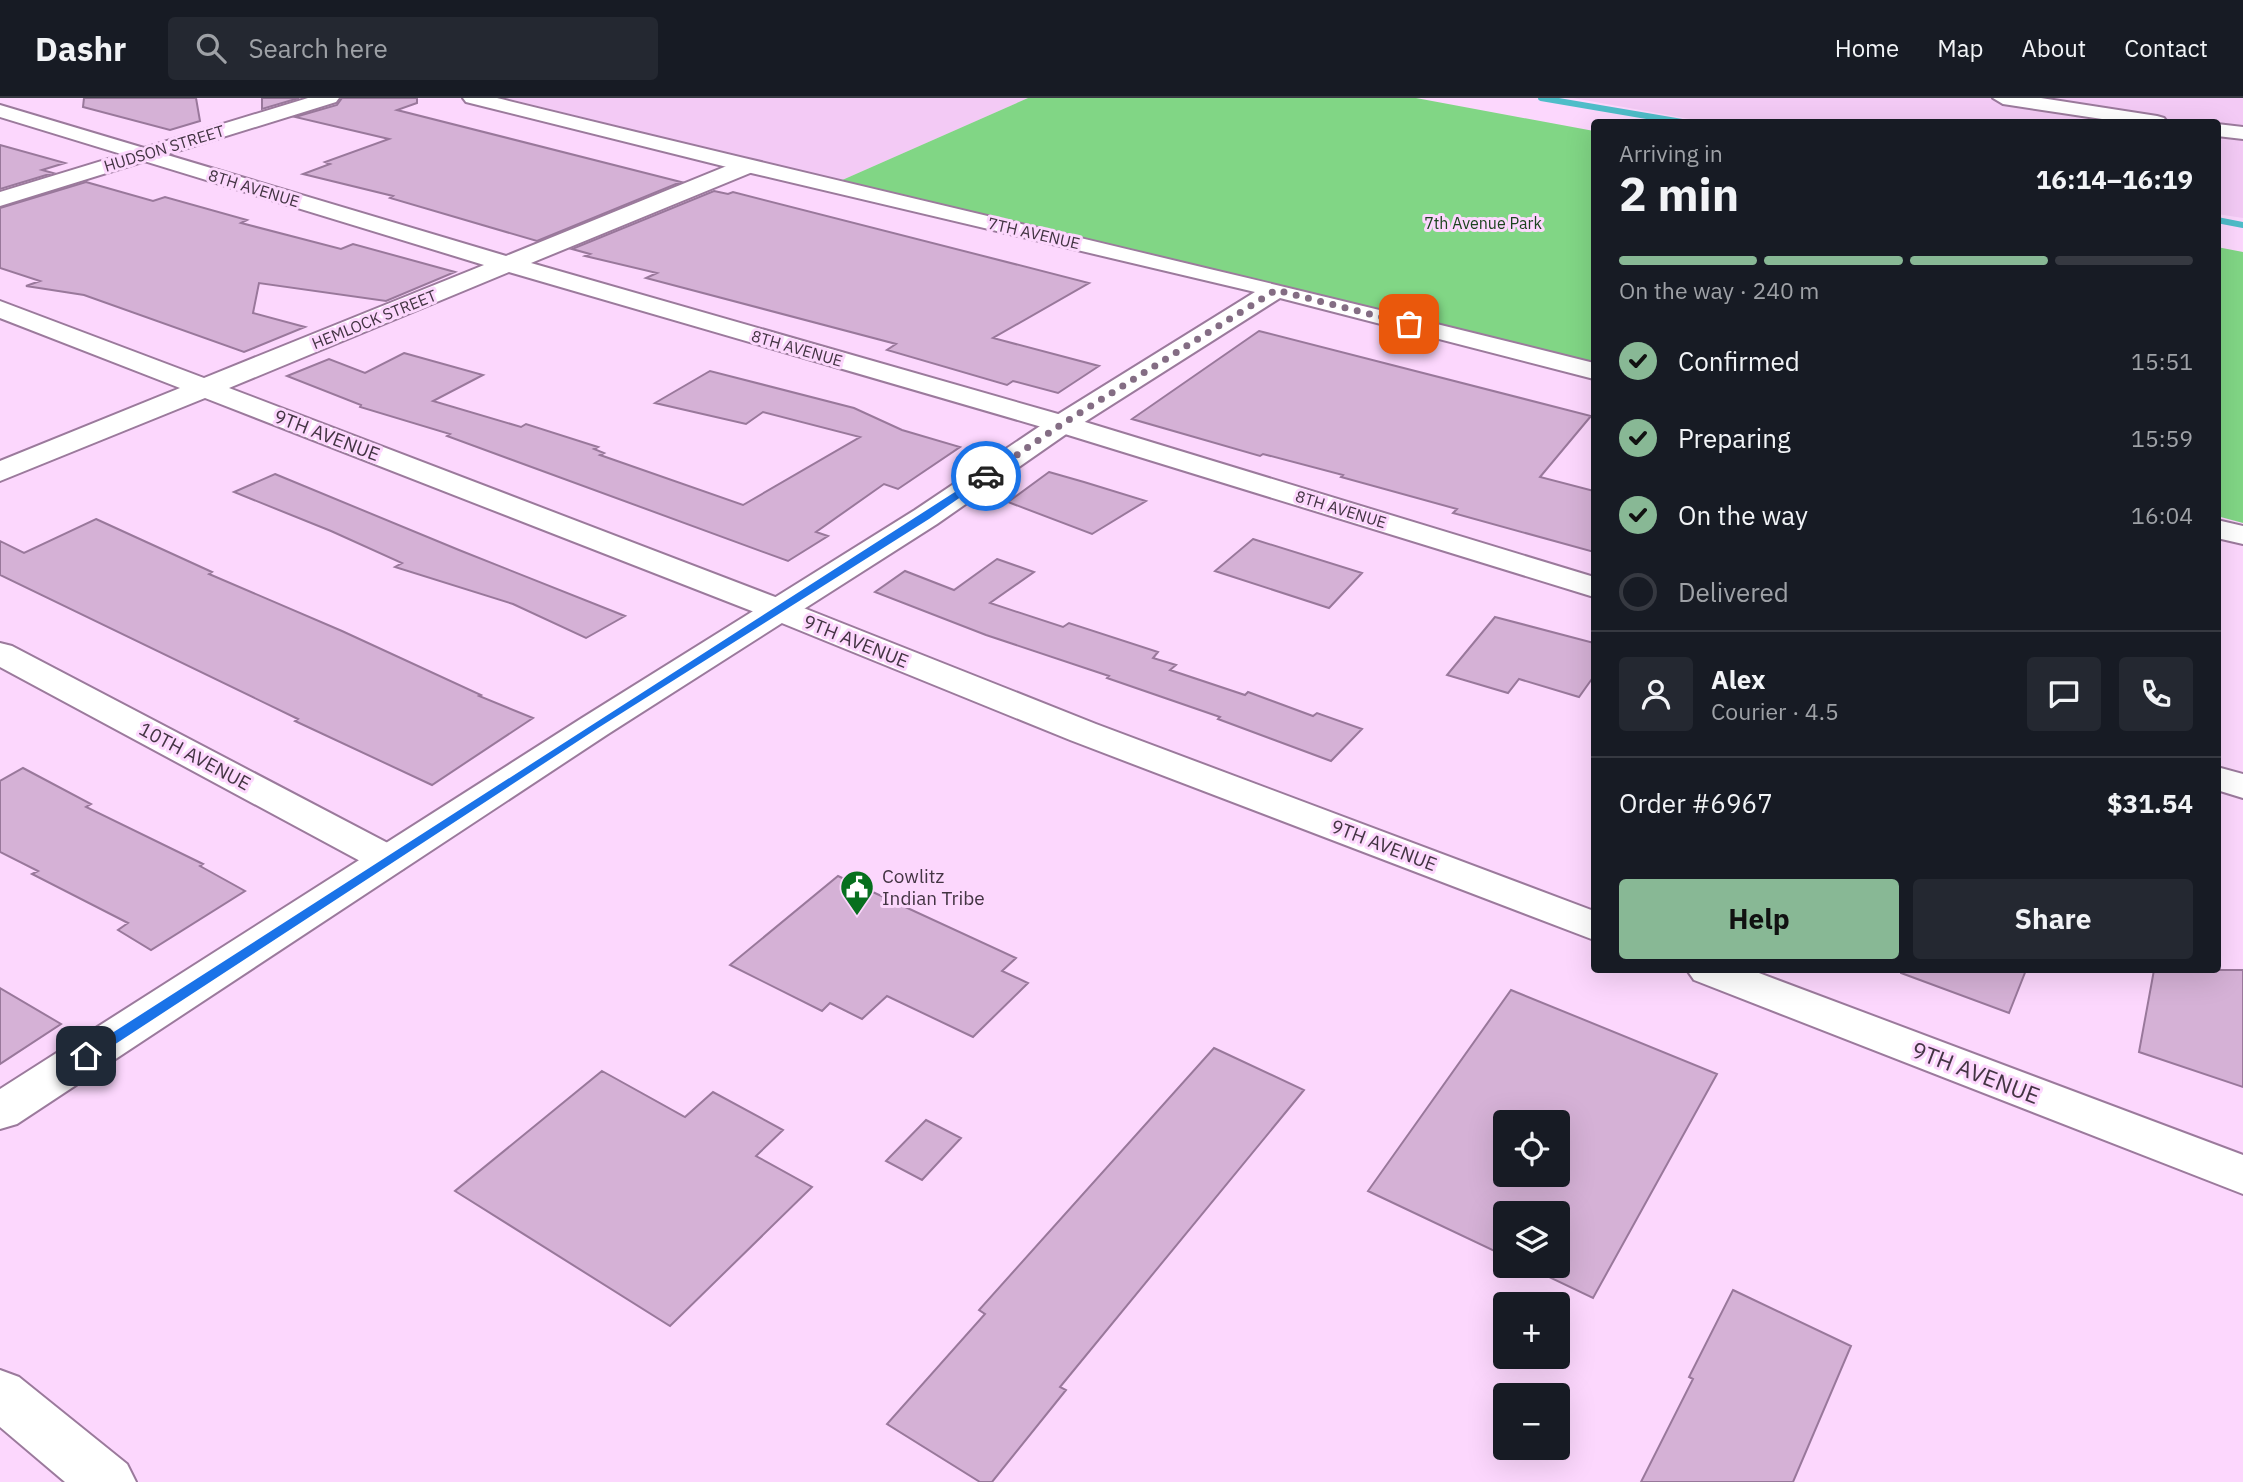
<!DOCTYPE html>
<html lang="en">
<head>
<meta charset="utf-8">
<style>
  body { margin:0; font-family:"IBM Plex Sans",sans-serif; background:#242831; color:#f1f3f6; height:100vh; display:flex; flex-direction:column; font-size:26px; white-space:nowrap }
  * { box-sizing:border-box; margin:0 }
  p { font-size:23px; color:#9ea1a6 }
  .icon { flex:none; width:38px; height:38px; fill:none; stroke:currentColor; stroke-width:2; stroke-linecap:round; stroke-linejoin:round }
  .map { position:relative; flex:1; overflow:hidden }
  .details { position:absolute; left:1591px; top:21px; width:630px; height:854px; display:flex; flex-direction:column; background:#171b24; border-radius:7px; box-shadow:0 7px 28px #0002 }
  .details>* { flex:none }
  .fabs { position:absolute; left:1493px; top:1012px; display:grid; gap:14px }
  .fabs a { display:grid; place-items:center; width:77px; height:77px; border-radius:7px; background:#171b24; box-shadow:0 7px 28px #0002; font-size:35px }
  .pin { position:absolute; display:grid; place-items:center; width:60px; height:60px; color:#fff; margin:-30px; border-radius:14px; box-shadow:0 4px 10px #0006 }
  .courier { position:absolute; display:grid; place-items:center; width:70px; height:70px; margin:-35px; border:5px solid #1a73e8; border-radius:50%; background:#fff; color:#222; box-shadow:0 2px 9px #0007 }
  .summary em { font-style:normal; font-weight:700 }
  .summary div { display:flex; flex-direction:column-reverse }
  .summary { display:flex; align-items:center; justify-content:space-between; height:119px; padding:0 28px }
  h1 { font-size:46px; font-weight:700; line-height:52px }
  .bar { display:grid; grid-template-columns:repeat(4,1fr); gap:10px 7px; align-content:center; height:84px; padding:0 28px }
  .bar i { height:9px; border-radius:5px; background:#363941 }
  .bar .current { background:#88b895 }
  .bar p { grid-column:span 4 }
  .line { display:flex; align-items:center; gap:18px; padding:0 28px; border-top:2px solid #363941 }
  .line div { flex:1 }
  .round { display:grid; place-items:center; flex:none; width:74px; height:74px; border-radius:7px; background:#242831 }
  ol { padding:0 28px; list-style:none }
  li { display:flex; align-items:center; gap:21px; height:77px }
  li p { margin-inline-start:auto }
  li .icon { padding:7px; border-radius:50%; background:#88b895; color:#111; stroke-width:4 }
  li:last-child { color:#9ea1a6 }
  li i { width:38px; height:38px; border:4px solid #363941; border-radius:50% }
  .action { display:flex; gap:14px; margin-top:auto; padding:14px 28px }
  .action a { flex:1; height:80px; border-radius:7px; background:#88b895; color:#111; font-size:28px; font-weight:700; line-height:80px; text-align:center }
  .action a+a { background:#242831; color:#f1f3f6 }
  header { display:flex; align-items:center; gap:42px; box-sizing:border-box; height:98px; padding:0 35px; background:#171b24; border-bottom:2px solid #363941 }
  header strong { font-size:33px }
  nav { display:flex; gap:38px; margin-inline-start:auto; font-size:24px }
  .search { width:490px; height:63px; background:#242831; display:flex; align-items:center; gap:18px; box-sizing:border-box; padding:0 24px; border-radius:7px; color:#9ea1a6; font-size:26px }
  .map>svg:first-child { display:block }
</style>
</head>
<body>
<header>
<strong>Dashr</strong>
<div class="search"><svg class="icon" aria-label="search" viewBox="0 0 24 24"><circle cx="10" cy="10" r="6"/><path d="M15 15l6 6"/></svg>Search here</div>
<nav><a>Home</a><a>Map</a><a>About</a><a>Contact</a></nav>
</header>
<div class="map">
<svg width="2243" height="1384" viewBox="0 0 2243 1384">
  <rect width="100%" height="100%" fill="#fcd7fd"/>
  <path fill="#f3caf5" d="M 505,0 L 1028,0 L 840,83 Z
    M 1573,0 L 2243,0 L 2243,120 L 2217,116 L 2217,24 L 1707,24 Z"/>
  <path fill="#81d685" d="M 1028,0 L 1416,0 L 1594,33 L 1594,266 L 840,83 Z
    M 2217,149 L 2243,154 L 2243,425 L 2217,418 Z"/>
  <g fill="none" stroke-linecap="round" stroke-linejoin="round">
    <path stroke="#4fbdc9" stroke-width="6" d="M 1541,0 L 1682,24
      M 2217,122 L 2243,127"/>
  </g>
  <path fill="#d5b1d6" stroke="#99789b" stroke-width="2" fill-rule="evenodd" d="M 84,0 L 196,0 L 200,23 L 170,32 L 83,9 Z
    M 262,0 L 299,0 L 262,11 Z
    M 342,0 L 417,0 L 417,5 L 397,12 L 681,84 L 537,143 L 390,100 L 393,98 L 303,76 L 330,66 L 325,64 L 389,41 L 295,19 L 337,7 Z
    M 0,47 L 65,65 L 42,72 L 53,75 L 0,91 Z
    M 86,84 L 153,103 L 165,99 L 247,122 L 241,125 L 341,151 L 353,146 L 455,174 L 386,203 L 259,185 L 253,215 L 305,229 L 244,254 L 84,197 L 26,188 L 40,183 L 0,170 L 0,110 Z
    M 714,93 L 728,96 L 733,94 L 1089,185 L 993,240 L 1099,268 L 1058,295 L 1013,283 L 1007,287 L 887,252 L 896,246 L 646,180 L 657,175 L 585,158 L 590,156 L 572,151 Z
    M 1259,233 L 1591,318 L 1540,379 L 1594,393 L 1594,454 L 1453,415 L 1457,411 L 1341,379 L 1343,377 L 1263,356 L 1260,358 L 1132,321 Z
    M 404,255 L 483,277 L 433,303 L 521,329 L 526,326 L 598,349 L 594,351 L 604,355 L 600,357 L 743,407 L 860,339 L 763,314 L 746,326 L 655,305 L 710,273 L 854,310 L 902,332 L 960,349 L 898,391 L 884,386 L 816,434 L 828,438 L 788,463 L 447,338 L 450,336 L 360,309 L 361,307 L 287,278 L 329,261 L 365,275 Z
    M 1049,374 L 1084,384 L 1146,403 L 1092,436 L 1008,404 Z
    M 275,376 L 459,452 L 625,518 L 586,540 L 513,506 L 395,469 L 402,465 L 331,433 L 234,394 Z
    M 96,421 L 212,474 L 209,476 L 342,533 L 481,597 L 479,598 L 533,620 L 432,687 L 295,623 L 298,621 L 0,477 L 0,443 L 24,455 Z
    M 1253,441 L 1362,475 L 1329,510 L 1215,473 Z
    M 997,461 L 1034,474 L 990,505 L 1063,529 L 1069,525 L 1158,554 L 1153,560 L 1176,567 L 1170,572 L 1245,597 L 1248,594 L 1313,618 L 1317,615 L 1362,631 L 1331,663 L 1218,621 L 1220,619 L 1107,580 L 1109,578 L 986,537 L 875,494 L 905,473 L 954,492 Z
    M 1495,519 L 1594,545 L 1594,578 L 1579,599 L 1519,581 L 1508,595 L 1447,577 Z
    M 23,670 L 91,706 L 86,709 L 203,766 L 200,768 L 245,793 L 151,852 L 118,832 L 128,825 L 32,776 L 38,773 L 0,754 L 0,683 Z
    M 838,778 L 1016,860 L 1002,873 L 1028,885 L 973,939 L 887,898 L 862,921 L 830,905 L 822,913 L 730,867 Z
    M 1901,872 L 2026,872 L 2009,915 L 1901,875 Z
    M 2154,872 L 2243,872 L 2243,989 L 2139,954 Z
    M 0,890 L 61,926 L 0,966 Z
    M 1511,892 L 1717,976 L 1593,1200 L 1524,1167 L 1558,1167 L 1558,1115 L 1505,1115 L 1505,1158 L 1368,1093 ZM 1505,1024 L 1558,1024 L 1558,1076 L 1505,1076 Z
    M 1214,950 L 1304,992 L 1060,1289 L 1066,1292 L 992,1384 L 980,1384 L 887,1326 L 985,1216 L 979,1212 Z
    M 602,973 L 685,1019 L 713,994 L 783,1032 L 756,1058 L 812,1089 L 670,1228 L 455,1093 Z
    M 926,1022 L 961,1040 L 922,1082 L 886,1063 Z
    M 1733,1192 L 1851,1248 L 1793,1384 L 1641,1384 L 1693,1281 L 1689,1279 Z"/>
  <g fill="none" stroke-linecap="round" stroke-linejoin="round">
    <g stroke="#9b7a9c" stroke-width="4">
      <path id="street" d="M 0,7 L 506,158 L 739,63 L 755,63 L 758,68 L 755,73 L 531,165 L 1072,320 L 1594,479 L 1594,499 L 1052,332 L 509,174 L 229,290 L 791,505 L 1096,626 L 1594,813 L 1594,842 L 1070,642 L 767,519 L 205,300 L 0,383 L 0,363 L 180,290 L 0,220 L 0,203 L 204,280 L 484,167 L 0,19 Z
        M 0,545 L 12,548 L 403,753 L 409,762 L 403,771 L 389,775 L 375,771 L 0,569 Z
        M 2217,669 L 2243,676 L 2243,700 L 2217,692 Z
        M 1687,872 L 1751,872 L 2243,1057 L 2243,1096 L 1694,882 Z
        M 0,1272 L 19,1279 L 127,1366 L 136,1384 L 65,1384 L 0,1329 Z"/>
    </g>
    <g stroke="#9b7a9c" stroke-width="4">
      <path id="secondary" d="M 308,0 L 339,0 L 336,4 L 0,108 L 0,94 Z
        M 463,0 L 497,0 C 862,90 1229,173 1594,265 L 1594,281 L 1280,200 L 1072,332 L 937,426 L 608,636 L 17,1026 L 0,1031 L 0,991 L 582,620 L 915,412 L 1052,320 L 1255,194 L 747,74 L 466,4 Z
        M 1993,0 L 2041,0 L 2157,18 L 2164,20 L 2167,24 L 2122,24 L 2003,6 Z
        M 2217,26 L 2243,29 L 2243,41 L 2217,38 Z
        M 2217,422 L 2243,428 L 2243,446 L 2217,440 Z"/>
    </g>
    <use href="#street" fill="#fff" fill-rule="evenodd"/>
    <use href="#secondary" fill="#fff" fill-rule="evenodd"/>
  </g>
  <path fill="#1a73e8" d="M 983,376 L 991,378 L 929,421 L 598,630 L 91,962 L 81,962 L 81,955 Z"/>
  <g fill="none" stroke-linecap="round" stroke-linejoin="round">
    <path stroke="#846d84" stroke-width="7" stroke-dasharray="0 12.6" d="M 986,378 L 1062,326 L 1276,192 L 1409,226"/>
  </g>
  <defs>
    <g id="civic-pin" transform="scale(1.75)"><path d="M0 17L-7.5 6A9.5 9.5 0 1 1 7.5 6Z" fill="#076f1e" stroke="#fcd7fd"/><path d="M-.6-6.5H3V-4.5H.6V-3L4-1V1h2V6H-6V1h2V-1L-.6-3ZM-1.2 2.5V6h2.4V2.5Z" fill="#fff"/></g>
  </defs>
  <g fill-rule="evenodd">
    <use href="#civic-pin" x="857" y="789"/>
  </g>
  <g text-anchor="middle" dominant-baseline="central" stroke-width="6" stroke-linejoin="round" paint-order="stroke">
    <g font-size="16" fill="#433443" stroke="#fcd7fd">
      <text transform="translate(164 50) rotate(-17)">HUDSON STREET</text>
      <text transform="translate(254 90) rotate(17)">8TH AVENUE</text>
      <text transform="translate(1034 135) rotate(13)">7TH AVENUE</text>
      <text transform="translate(374 221) rotate(-22)">HEMLOCK STREET</text>
      <text transform="translate(797 250) rotate(16)">8TH AVENUE</text>
      <text transform="translate(1341 411) rotate(17)">8TH AVENUE</text>
    </g>
    <g font-size="16" fill="#1b441e" stroke="#fcd7fd">
      <text x="1483" y="125">7th Avenue Park</text>
    </g>
    <g font-size="19" fill="#433443" stroke="#fcd7fd">
      <text transform="translate(327 337) rotate(21)">9TH AVENUE</text>
      <text transform="translate(856 543) rotate(22)">9TH AVENUE</text>
      <text transform="translate(195 658) rotate(28)">10TH AVENUE</text>
      <text transform="translate(1384 747) rotate(21)">9TH AVENUE</text>
    </g>
    <g font-size="19" fill="#433443" stroke="#fcd7fd" text-anchor="start">
      <text x="882" y="778">Cowlitz<tspan x="882" dy="22">Indian Tribe</tspan></text>
    </g>
    <g font-size="23" fill="#433443" stroke="#fcd7fd">
      <text transform="translate(1976 974) rotate(21)">9TH AVENUE</text>
    </g>
  </g>
</svg>
<div class="fabs">
<a><svg class="icon" aria-label="locate" viewBox="0 0 24 24"><circle cx="12" cy="12" r="6"/><path d="M12 2v4M12 18v4M2 12h4M18 12h4"/></svg></a>
<a><svg class="icon" aria-label="layers" viewBox="0 0 24 24"><path d="M12 4l9 5-9 5-9-5zM3 14l9 5 9-5"/></svg></a>
<a>+</a>
<a>−</a>
</div>
<div class="pin" style="left:1409px;top:226px;background:#ea580c"><svg class="icon" aria-label="bag" viewBox="0 0 24 24"><path d="M5 8h14l-1 12H6zM9 8a3 3 0 0 1 6 0"/></svg></div>
<div class="pin" style="left:86px;top:958px;background:#1f2937"><svg class="icon" aria-label="home" viewBox="0 0 24 24"><path d="M3 11l9-7 9 7M6 9v11h12V9"/></svg></div>
<div class="courier" style="left:986px;top:378px"><svg class="icon" aria-label="car" viewBox="0 0 24 24"><path d="M5 17H2v-5l4-1 3-4h7l3 4 3 1v5h-3M9 17h6M6 11h13"/><circle cx="7" cy="17" r="2"/><circle cx="17" cy="17" r="2"/></svg></div>
<section class="details">
<div class="summary"><div><h1>2 min</h1><p>Arriving in</p></div><em>16:14–16:19</em></div>
<div class="bar"><i class="current"></i><i class="current"></i><i class="current"></i><i></i><p>On the way · 240 m</p></div>
<ol>
<li><svg class="icon" aria-label="check" viewBox="0 0 24 24"><path d="M5 12l5 5 9-10"/></svg>Confirmed<p>15:51</p></li>
<li><svg class="icon" aria-label="check" viewBox="0 0 24 24"><path d="M5 12l5 5 9-10"/></svg>Preparing<p>15:59</p></li>
<li><svg class="icon" aria-label="check" viewBox="0 0 24 24"><path d="M5 12l5 5 9-10"/></svg>On the way<p>16:04</p></li>
<li><i></i>Delivered</li>
</ol>
<div class="line" style="height:126px"><a class="round"><svg class="icon" aria-label="person" viewBox="0 0 24 24"><circle cx="12" cy="8" r="4"/><path d="M4 21q1-7 8-7t8 7"/></svg></a><div><b>Alex</b><p>Courier · 4.5</p></div><a class="round"><svg class="icon" aria-label="chat" viewBox="0 0 24 24"><path d="M4 5h16v11H9l-5 4z"/></svg></a><a class="round"><svg class="icon" aria-label="phone" viewBox="0 0 24 24"><path d="M5 4h4l2 5-3 2q2 4 5 5l2-3 5 2v4C11 20 4 13 5 4z"/></svg></a></div>
<div class="line" style="height:91px"><div>Order #6967</div><b>$31.54</b></div>
<div class="action"><a>Help</a><a>Share</a></div>
</section>
</div>
</body>
</html>
